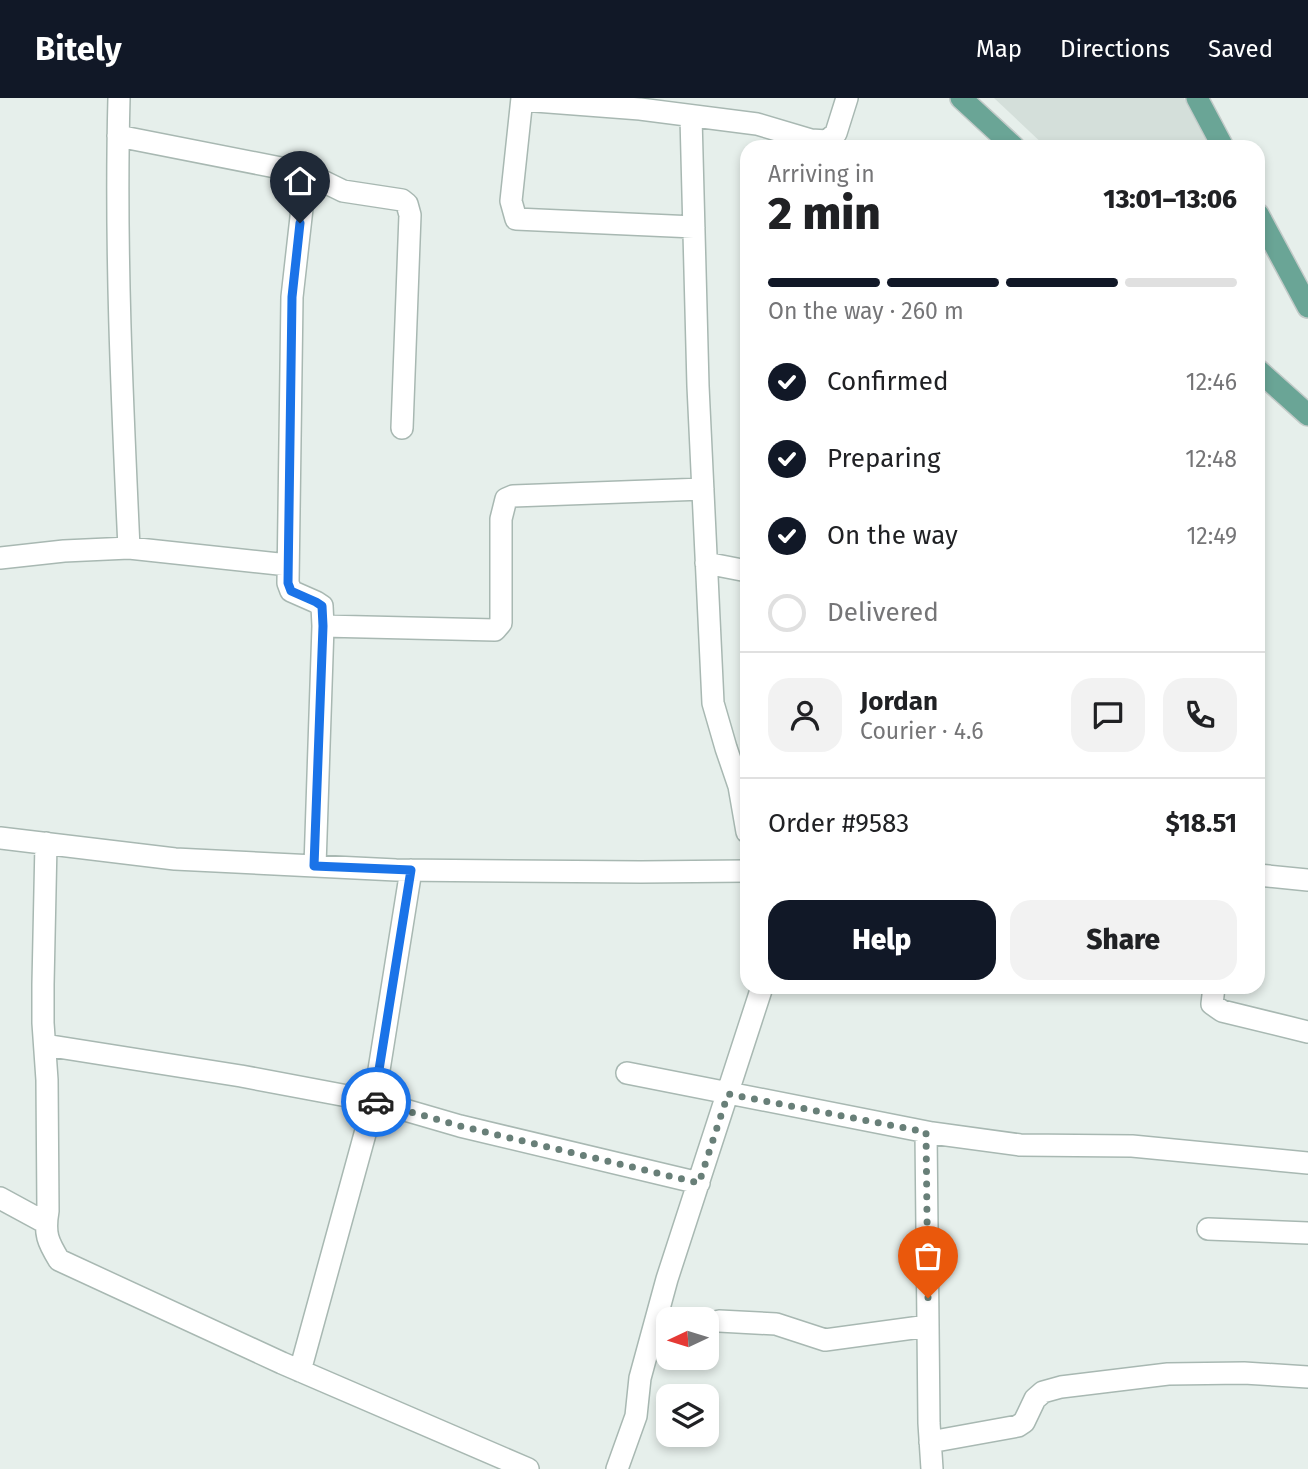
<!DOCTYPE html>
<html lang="en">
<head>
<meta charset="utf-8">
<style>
  body { margin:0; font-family:"Fira Sans",sans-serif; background:#f2f2f2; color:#202124; height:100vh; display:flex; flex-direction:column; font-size:26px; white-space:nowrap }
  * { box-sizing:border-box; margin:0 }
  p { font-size:23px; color:#757577 }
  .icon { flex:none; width:38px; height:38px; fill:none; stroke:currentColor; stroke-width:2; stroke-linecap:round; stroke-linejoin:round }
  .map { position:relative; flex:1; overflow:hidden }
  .panel { position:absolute; left:740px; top:42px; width:525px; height:854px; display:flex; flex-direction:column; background:#fff; border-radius:21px; box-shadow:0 4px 10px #0003 }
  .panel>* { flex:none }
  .needle { width:46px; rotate:266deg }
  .buttons { position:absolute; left:656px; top:1209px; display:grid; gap:14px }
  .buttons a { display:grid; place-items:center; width:63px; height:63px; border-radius:14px; background:#fff; box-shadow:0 4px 10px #0003; font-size:35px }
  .pin { position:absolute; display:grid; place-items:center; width:60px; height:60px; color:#fff; margin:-72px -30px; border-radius:50% 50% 50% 0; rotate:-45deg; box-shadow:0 0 7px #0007 }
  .pin .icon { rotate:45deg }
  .courier { position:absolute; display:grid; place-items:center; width:70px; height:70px; margin:-35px; border:5px solid #1a73e8; border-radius:50%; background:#fff; color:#222; box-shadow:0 2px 9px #0007 }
  .head em { font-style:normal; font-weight:800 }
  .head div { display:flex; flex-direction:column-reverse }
  .head { display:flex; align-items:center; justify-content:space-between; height:119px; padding:0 28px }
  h1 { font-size:46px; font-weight:800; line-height:52px }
  .bar { display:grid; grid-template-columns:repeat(4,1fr); gap:10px 7px; align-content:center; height:84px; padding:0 28px }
  .bar i { height:9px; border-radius:5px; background:#e0e0e0 }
  .bar .current { background:#111827 }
  .bar p { grid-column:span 4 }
  .line { display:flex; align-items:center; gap:18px; padding:0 28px; border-top:2px solid #e0e0e0 }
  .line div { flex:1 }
  .round { display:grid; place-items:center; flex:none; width:74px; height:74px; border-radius:21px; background:#f2f2f2 }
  ol { padding:0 28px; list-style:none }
  li { display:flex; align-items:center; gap:21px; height:77px }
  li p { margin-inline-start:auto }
  li .icon { padding:7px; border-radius:50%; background:#111827; color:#fff; stroke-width:4 }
  li:last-child { color:#757577 }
  li i { width:38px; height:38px; border:4px solid #e0e0e0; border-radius:50% }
  .action { display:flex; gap:14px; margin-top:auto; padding:14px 28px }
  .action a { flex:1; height:80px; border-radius:21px; background:#111827; color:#fff; font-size:28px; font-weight:800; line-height:80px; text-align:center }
  .action a+a { background:#f2f2f2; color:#202124 }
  header { display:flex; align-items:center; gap:42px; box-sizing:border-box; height:98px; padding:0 35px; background:#111827; color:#fff }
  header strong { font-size:33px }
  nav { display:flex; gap:38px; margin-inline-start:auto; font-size:24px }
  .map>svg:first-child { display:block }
</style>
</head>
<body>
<header>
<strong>Bitely</strong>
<nav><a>Map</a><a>Directions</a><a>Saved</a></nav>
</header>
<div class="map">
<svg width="1308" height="1371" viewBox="0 0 1308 1371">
  <rect width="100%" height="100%" fill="#e6efeb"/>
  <path fill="#d4dfda" d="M 994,0 L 1184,0 L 1210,49 L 1046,49 Z"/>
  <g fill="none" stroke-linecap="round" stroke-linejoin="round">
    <g stroke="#a8b8b2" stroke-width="24">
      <path id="minor" d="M 119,0 C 115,150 122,300 129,450
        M 522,0 L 511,103 L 516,121 L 694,129
        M 522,2 L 640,11 L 757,26 L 811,42 L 827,43 L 836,35 L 847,0
        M 691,19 L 698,288 L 713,605 L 726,650 L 739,688 L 747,734
        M 118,38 L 306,75 L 343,93 L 402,102 L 407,106 L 410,117 L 402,330
        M 306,75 L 292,199 L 288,485 L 291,493 L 316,504 L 322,508 L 323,528 L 315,768
        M 0,460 L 64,453 L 129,450 L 288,467
        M 706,465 L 747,473
        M 323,528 L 495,532 L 501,525 L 501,421 L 506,401 L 513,398 L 703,391
        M 0,740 L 175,761 L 396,772 L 641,774 L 747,773
        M 46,745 L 43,886 L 43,925 L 47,982 L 48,1113 C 44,1136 48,1144 59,1162 L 282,1265 L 528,1371
        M 1258,777 L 1308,782
        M 1214,889 L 1212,906 L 1222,913 L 1308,934
        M 45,947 L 241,978 L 374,1003 L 460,1028 L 699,1085
        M 627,975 L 932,1035 L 1020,1047 L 1132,1048 L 1308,1065
        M 926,1034 L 929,1325 L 932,1371
        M 0,1100 L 46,1125
        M 1208,1131 L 1308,1135
        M 719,1223 L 776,1226 L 825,1242 L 928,1228
        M 300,1273 L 374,1003 L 411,772
        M 930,1344 L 1018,1328 L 1024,1324 L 1035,1301 L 1043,1294 L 1061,1289 L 1168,1276 L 1244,1275 L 1308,1279
        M 617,1371 L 636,1318 L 640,1280 L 667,1181 L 762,889"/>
    </g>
    <g stroke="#c2cac8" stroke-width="24">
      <path id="major" d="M 961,0 L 1014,49
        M 1197,0 L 1223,49
        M 1258,116 L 1308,209
        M 1258,272 L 1308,317"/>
    </g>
    <use href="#minor" stroke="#fff" stroke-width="21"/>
    <use href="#major" stroke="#6aa596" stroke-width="21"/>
  </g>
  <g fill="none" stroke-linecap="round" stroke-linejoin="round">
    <path stroke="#687f78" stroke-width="7" stroke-dasharray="0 12.6" d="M 376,1004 L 460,1028 L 699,1085 L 728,996 L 926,1034 L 928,1200"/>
    <path stroke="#1a73e8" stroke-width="9" d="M 300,125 L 292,199 L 288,485 L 291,493 L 316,504 L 322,508 L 323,528 L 314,768 L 411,772 L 374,1003 L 376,1004"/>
  </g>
</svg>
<div class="buttons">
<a><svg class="needle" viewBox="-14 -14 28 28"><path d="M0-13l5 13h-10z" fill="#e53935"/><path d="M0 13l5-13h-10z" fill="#757577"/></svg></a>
<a><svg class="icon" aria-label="layers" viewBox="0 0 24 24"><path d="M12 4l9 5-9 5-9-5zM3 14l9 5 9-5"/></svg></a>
</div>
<div class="pin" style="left:928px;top:1200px;background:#ea580c"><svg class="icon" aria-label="bag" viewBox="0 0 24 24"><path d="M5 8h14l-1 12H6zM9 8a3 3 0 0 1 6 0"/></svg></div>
<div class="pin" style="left:300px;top:125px;background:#1f2937"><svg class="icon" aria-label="home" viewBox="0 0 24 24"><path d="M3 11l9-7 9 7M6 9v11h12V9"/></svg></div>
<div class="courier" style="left:376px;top:1004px"><svg class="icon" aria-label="car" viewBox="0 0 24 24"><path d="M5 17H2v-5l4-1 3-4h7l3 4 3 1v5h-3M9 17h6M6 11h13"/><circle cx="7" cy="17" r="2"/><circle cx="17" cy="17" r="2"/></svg></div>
<section class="panel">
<div class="head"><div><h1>2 min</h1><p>Arriving in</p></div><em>13:01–13:06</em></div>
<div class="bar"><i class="current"></i><i class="current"></i><i class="current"></i><i></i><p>On the way · 260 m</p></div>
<ol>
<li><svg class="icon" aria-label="check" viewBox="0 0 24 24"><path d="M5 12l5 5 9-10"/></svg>Confirmed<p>12:46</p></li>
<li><svg class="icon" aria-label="check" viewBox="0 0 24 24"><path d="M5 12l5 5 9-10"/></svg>Preparing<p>12:48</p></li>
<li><svg class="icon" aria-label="check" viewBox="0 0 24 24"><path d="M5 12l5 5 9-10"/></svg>On the way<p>12:49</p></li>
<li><i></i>Delivered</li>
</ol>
<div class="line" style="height:126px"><a class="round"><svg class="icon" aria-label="person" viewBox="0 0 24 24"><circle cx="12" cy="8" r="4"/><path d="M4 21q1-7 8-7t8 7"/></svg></a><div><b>Jordan</b><p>Courier · 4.6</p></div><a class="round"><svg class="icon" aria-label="chat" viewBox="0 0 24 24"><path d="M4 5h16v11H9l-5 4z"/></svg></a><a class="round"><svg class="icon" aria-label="phone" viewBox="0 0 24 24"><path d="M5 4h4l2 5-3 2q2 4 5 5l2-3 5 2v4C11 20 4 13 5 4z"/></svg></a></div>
<div class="line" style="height:91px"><div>Order #9583</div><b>$18.51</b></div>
<div class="action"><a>Help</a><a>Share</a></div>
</section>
</div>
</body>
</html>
